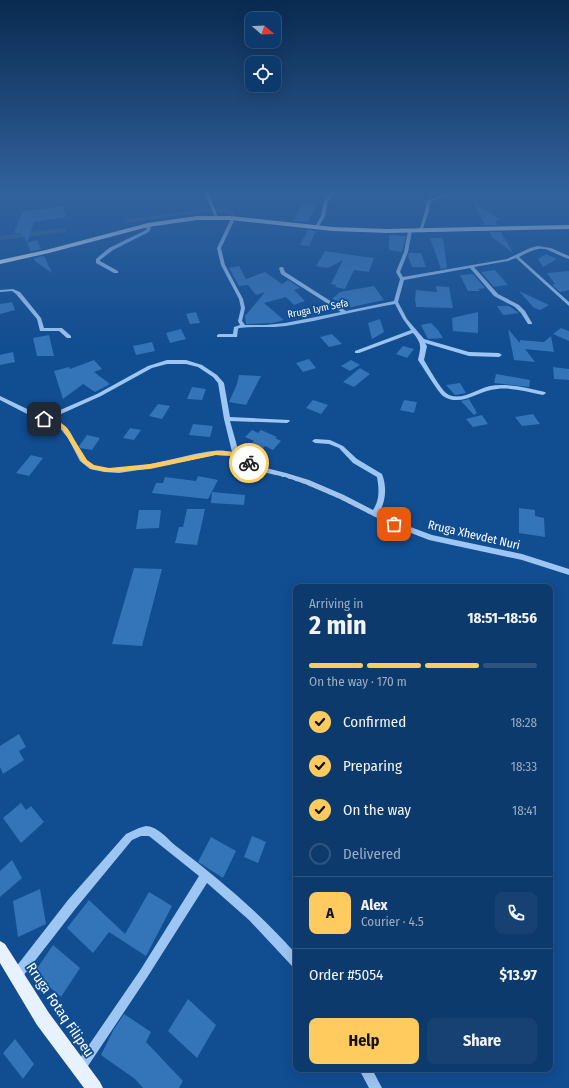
<!DOCTYPE html>
<html lang="en">
<head>
<meta charset="utf-8">
<style>
  body { margin:0; font-family:"Fira Sans Condensed",sans-serif; background:#164172; color:#f1f3f6; height:100vh; display:flex; flex-direction:column; font-size:15px; white-space:nowrap }
  * { box-sizing:border-box; margin:0 }
  p { font-size:13px; color:#9aadc2 }
  .icon { flex:none; width:22px; height:22px; fill:none; stroke:currentColor; stroke-width:2; stroke-linecap:round; stroke-linejoin:round }
  .map { position:relative; flex:1; overflow:hidden }
  .sheet { position:absolute; left:293px; top:584px; width:260px; height:488px; display:flex; flex-direction:column; background:#0d3a6d; border-radius:8px; box-shadow:0 4px 16px #0002,0 0 0 1px #2d5480 }
  .sheet>* { flex:none }
  .needle { width:26px; rotate:109deg }
  .controls { position:absolute; left:245px; top:12px; display:grid; gap:8px }
  .controls a { display:grid; place-items:center; width:36px; height:36px; border-radius:8px; background:#0d3a6d; box-shadow:0 4px 16px #0002,0 0 0 1px #2d5480; font-size:20px }
  .pin { position:absolute; display:grid; place-items:center; width:34px; height:34px; color:#fff; margin:-17px; border-radius:8px; box-shadow:0 2px 6px #0006 }
  .courier { position:absolute; display:grid; place-items:center; width:40px; height:40px; margin:-20px; border:3px solid #ffcb5e; border-radius:50%; background:#fff; color:#222; box-shadow:0 1px 5px #0007 }
  .summary em { font-style:normal; font-weight:700 }
  .summary div { display:flex; flex-direction:column-reverse }
  .summary { display:flex; align-items:center; justify-content:space-between; height:68px; padding:0 16px }
  h1 { font-size:26px; font-weight:700; line-height:30px }
  .bar { display:grid; grid-template-columns:repeat(4,1fr); gap:6px 4px; align-content:center; height:48px; padding:0 16px }
  .bar i { height:5px; border-radius:3px; background:#2d5480 }
  .bar .current { background:#ffcb5e }
  .bar p { grid-column:span 4 }
  .line { display:flex; align-items:center; gap:10px; padding:0 16px; border-top:1px solid #2d5480 }
  .line div { flex:1 }
  .round { display:grid; place-items:center; flex:none; width:42px; height:42px; border-radius:8px; background:#164172 }
  ol { padding:0 16px; list-style:none }
  li { display:flex; align-items:center; gap:12px; height:44px }
  li p { margin-inline-start:auto }
  li .icon { padding:4px; border-radius:50%; background:#ffcb5e; color:#111; stroke-width:4 }
  li:last-child { color:#9aadc2 }
  li i { width:22px; height:22px; border:2px solid #2d5480; border-radius:50% }
  .cta { display:flex; gap:8px; margin-top:auto; padding:8px 16px }
  .cta a { flex:1; height:46px; border-radius:8px; background:#ffcb5e; color:#111; font-size:16px; font-weight:700; line-height:46px; text-align:center }
  .cta a+a { background:#164172; color:#f1f3f6 }
  .map>svg:first-child { display:block }
</style>
</head>
<body>
<div class="map">
<svg width="569" height="1088" viewBox="0 0 569 1088">
  <rect width="100%" height="100%" fill="#114d91"/>
  <g fill="none" stroke-linecap="round" stroke-linejoin="round">
    <path fill="#336092" fill-rule="evenodd" d="M 213,208 L 224,208 L 234,211 L 235,215 L 232,217 L 230,216 L 229,213 L 213,212 L 198,213 L 128,223 L 125,221 L 128,219 Z
      M 63,228 L 67,230 L 66,232 L 0,240 L 0,236 Z"/>
  </g>
  <path fill="#3474b9" d="M 472,200 L 500,220 L 495,221 L 497,225 L 485,225 Z
    M 303,204 L 315,206 L 308,222 L 293,221 Z
    M 63,206 L 66,217 L 34,222 L 27,243 L 22,233 L 14,233 L 22,212 Z
    M 308,230 L 316,231 L 309,246 L 300,245 Z
    M 489,232 L 501,232 L 513,253 L 492,237 Z
    M 389,235 L 406,236 L 402,252 L 389,250 Z
    M 430,238 L 443,238 L 447,268 L 441,269 Z
    M 37,240 L 41,249 L 31,252 L 27,243 Z
    M 325,251 L 352,255 L 374,258 L 369,272 L 354,270 L 345,289 L 335,287 L 336,285 L 331,284 L 343,260 L 328,268 L 316,266 Z
    M 409,253 L 421,253 L 426,267 L 412,267 L 408,256 Z
    M 546,254 L 557,259 L 543,267 L 538,259 Z
    M 44,256 L 52,273 L 35,261 L 34,258 Z
    M 239,266 L 246,279 L 265,272 L 282,284 L 288,280 L 300,288 L 294,290 L 305,301 L 294,305 L 286,297 L 264,303 L 284,320 L 273,323 L 246,324 L 245,316 L 265,292 L 256,295 L 248,285 L 239,286 L 229,268 Z
    M 495,270 L 508,285 L 494,287 L 481,272 Z
    M 569,271 L 569,290 L 560,292 L 552,285 L 555,284 L 547,273 Z
    M 473,274 L 485,288 L 478,289 L 480,291 L 468,291 L 460,275 Z
    M 374,286 L 384,300 L 347,308 L 342,302 L 332,299 L 340,292 Z
    M 436,286 L 449,287 L 453,308 L 416,307 L 415,299 L 416,290 L 437,292 Z
    M 519,291 L 549,305 L 540,310 L 534,308 Z
    M 12,302 L 15,310 L 0,314 L 0,304 Z
    M 497,306 L 509,306 L 519,313 L 503,315 Z
    M 196,312 L 200,323 L 190,324 L 186,314 Z
    M 478,312 L 478,333 L 453,331 L 452,318 Z
    M 380,319 L 384,332 L 372,339 L 368,323 Z
    M 431,323 L 438,330 L 443,338 L 428,339 L 421,325 Z
    M 561,328 L 569,331 L 569,341 L 553,334 Z
    M 181,329 L 186,339 L 170,343 L 166,333 Z
    M 508,329 L 520,343 L 520,340 L 544,342 L 551,336 L 554,352 L 525,349 L 535,362 L 514,360 Z
    M 332,334 L 342,344 L 329,347 L 320,337 Z
    M 49,335 L 54,356 L 37,356 L 33,338 Z
    M 152,342 L 155,351 L 136,355 L 133,346 Z
    M 403,346 L 414,349 L 407,358 L 396,354 Z
    M 13,352 L 15,362 L 0,365 L 0,355 Z
    M 309,359 L 316,368 L 303,372 L 296,363 Z
    M 94,360 L 102,369 L 94,372 L 110,384 L 95,392 L 83,384 L 63,399 L 54,371 L 69,367 L 70,369 Z
    M 351,360 L 360,365 L 350,371 L 341,366 Z
    M 553,367 L 569,369 L 569,380 L 554,379 Z
    M 360,368 L 370,374 L 354,387 L 343,382 Z
    M 496,374 L 530,380 L 529,387 L 494,383 Z
    M 239,375 L 261,376 L 246,405 L 229,402 L 237,384 Z
    M 460,383 L 466,393 L 455,395 L 446,385 Z
    M 192,387 L 206,389 L 202,400 L 187,399 Z
    M 469,399 L 477,413 L 474,415 L 461,401 Z
    M 313,400 L 328,405 L 321,414 L 306,408 Z
    M 404,400 L 417,402 L 414,413 L 400,410 Z
    M 158,404 L 170,406 L 162,419 L 149,416 Z
    M 533,414 L 540,424 L 522,426 L 515,417 Z
    M 482,415 L 488,424 L 473,427 L 466,419 Z
    M 193,424 L 213,426 L 210,437 L 189,435 Z
    M 130,428 L 141,430 L 134,440 L 123,438 Z
    M 252,430 L 258,433 L 261,430 L 277,437 L 275,438 L 281,441 L 273,450 L 265,446 L 253,458 L 243,453 L 254,441 L 245,437 Z
    M 87,435 L 100,438 L 92,450 L 80,448 L 79,446 Z
    M 31,455 L 43,458 L 29,476 L 16,473 Z
    M 198,476 L 218,480 L 208,499 L 152,493 L 156,483 L 163,483 L 165,477 L 196,481 Z
    M 212,492 L 245,495 L 244,505 L 211,503 Z
    M 519,508 L 535,510 L 535,516 L 544,518 L 545,537 L 519,533 Z
    M 187,509 L 205,509 L 197,545 L 175,543 L 179,527 L 183,527 Z
    M 139,510 L 161,510 L 159,528 L 136,529 Z
    M 134,568 L 162,569 L 142,646 L 112,644 Z
    M 19,734 L 26,747 L 19,751 L 24,760 L 3,774 L 0,767 L 0,746 Z
    M 21,803 L 26,810 L 31,806 L 44,822 L 21,843 L 3,818 Z
    M 252,836 L 266,842 L 258,863 L 244,857 Z
    M 211,837 L 236,851 L 223,878 L 198,862 Z
    M 12,860 L 22,878 L 0,897 L 0,871 Z
    M 40,889 L 46,924 L 18,937 L 13,901 Z
    M 149,892 L 172,906 L 146,956 L 109,932 L 93,953 L 67,928 L 89,900 L 125,934 Z
    M 53,945 L 80,968 L 61,997 L 34,973 Z
    M 188,999 L 216,1025 L 197,1058 L 168,1031 Z
    M 124,1014 L 151,1032 L 146,1042 L 183,1081 L 179,1088 L 143,1088 L 135,1079 L 101,1055 L 114,1029 Z
    M 15,1039 L 34,1064 L 23,1079 L 3,1053 Z"/>
  <g fill="none" stroke-linecap="round" stroke-linejoin="round">
    <path fill="#9dc6f3" fill-rule="evenodd" d="M 205,194 L 209,194 L 218,218 L 215,217 Z
      M 330,194 L 334,194 L 328,201 L 325,216 L 318,228 L 316,228 L 315,227 L 321,216 L 324,201 Z
      M 447,194 L 452,194 L 430,202 L 429,211 L 422,231 L 419,232 L 425,211 L 427,200 Z
      M 230,217 L 234,221 L 221,248 L 225,265 L 243,299 L 245,308 L 242,321 L 245,325 L 266,325 L 285,323 L 341,312 L 281,274 L 279,268 L 281,267 L 283,267 L 285,272 L 346,311 L 394,301 L 400,279 L 396,272 L 404,252 L 408,231 L 410,230 L 412,231 L 408,252 L 400,272 L 403,277 L 507,259 L 530,248 L 538,246 L 551,248 L 569,256 L 569,259 C 544,250 546,242 519,257 L 569,302 L 569,306 L 516,258 L 508,261 L 474,267 L 498,294 L 519,305 L 525,311 L 532,323 L 532,324 L 528,324 L 521,313 L 515,307 L 494,296 L 470,268 L 404,280 L 398,302 L 407,319 L 424,339 L 469,352 L 499,353 L 502,355 L 499,357 L 469,356 L 425,343 L 427,346 L 424,360 C 428,367 441,389 446,393 C 459,403 477,389 490,386 C 508,383 528,388 545,392 L 546,393 L 543,395 C 528,392 512,387 497,389 C 479,390 461,408 443,396 C 438,392 423,367 418,360 C 421,346 422,344 413,333 L 359,353 L 355,353 L 355,351 L 411,330 L 403,319 L 395,304 C 358,310 323,320 286,326 C 270,328 255,326 239,328 L 238,329 L 237,337 L 217,337 L 217,335 L 219,334 L 233,334 L 234,327 L 240,325 L 238,321 L 241,308 L 239,299 L 221,265 L 217,248 L 230,221 L 228,218 Z
      M 147,224 L 150,225 L 151,228 L 149,232 L 113,250 L 100,260 L 100,261 L 118,271 L 118,273 L 114,273 L 96,263 L 96,259 L 109,248 L 146,230 Z
      M 13,289 L 20,292 L 41,318 L 44,328 L 62,328 L 71,336 L 71,338 L 67,338 L 59,331 L 40,331 L 37,319 L 16,294 L 12,291 L 0,292 L 0,290 Z
      M 167,360 L 186,360 L 202,365 L 217,375 L 224,383 L 230,417 L 289,420 L 290,421 L 287,423 L 230,421 L 239,453 L 246,459 L 262,467 L 286,473 L 309,480 L 344,495 L 373,510 C 380,500 379,488 377,477 L 353,463 L 339,448 L 329,444 L 315,443 L 312,441 L 315,439 L 330,440 L 343,446 L 357,459 L 382,474 C 387,487 386,501 379,513 L 397,522 L 432,535 L 522,554 L 569,569 L 569,575 L 522,560 L 429,540 L 393,526 L 340,499 L 305,484 L 285,477 L 258,471 L 242,463 L 235,456 L 215,455 L 152,468 L 119,473 L 104,472 L 90,469 L 80,461 L 68,438 L 59,427 L 29,415 L 0,400 L 0,396 L 44,417 L 97,394 L 148,366 ZM 167,364 L 186,364 L 198,367 L 213,377 L 218,383 L 224,419 L 232,452 C 226,451 220,450 214,451 C 180,454 127,476 95,466 C 78,460 77,436 64,425 C 59,422 55,420 50,419 L 101,396 L 152,368 Z
      M 146,826 C 159,827 167,839 176,846 C 219,879 260,913 296,954 L 296,967 L 292,966 L 249,920 L 207,883 L 148,976 L 84,1072 L 80,1074 L 76,1072 L 74,1068 L 76,1064 L 141,969 L 199,876 L 149,836 L 141,836 L 132,840 L 76,908 L 20,980 L 16,981 L 12,980 L 11,976 L 12,972 L 68,900 L 126,834 L 139,828 Z
      M 359,1069 L 372,1069 L 382,1088 L 369,1088 Z"/>
    <path fill="#e8f2ff" fill-rule="evenodd" d="M 197,216 L 230,216 L 333,227 L 387,229 L 569,225 L 569,229 L 387,233 L 333,231 L 230,220 L 197,220 L 148,227 L 49,253 L 0,264 L 0,260 L 46,250 L 148,223 Z
      M 0,941 L 5,944 L 49,1013 L 100,1082 L 103,1088 L 84,1088 L 37,1025 L 0,963 Z"/>
  </g>
  <linearGradient id="sky" x2="0" y2="1"><stop stop-color="#092a50"/><stop offset="0.56" stop-color="#32629d"/><stop offset="1" stop-color="#32629d" stop-opacity="0"/></linearGradient>
  <rect width="569" height="346" fill="url(#sky)"/>
  <path fill="#ffcb5e" d="M 42,418 L 61,423 L 67,428 L 87,460 L 94,465 L 109,468 L 150,464 L 216,451 L 238,452 L 252,463 L 247,465 L 235,456 L 216,455 L 150,469 L 109,472 L 92,469 L 83,463 L 63,430 L 57,425 L 42,421 Z"/>
  <g fill="none" stroke-linecap="round" stroke-linejoin="round">
    <path stroke="#acc1d8" stroke-width="4" stroke-dasharray="0 7.2" d="M 249,463 C 267,472 288,475 307,483 C 337,494 365,510 394,524"/>
  </g>
  <g text-anchor="middle" dominant-baseline="central" stroke-width="3.5" stroke-linejoin="round" paint-order="stroke">
    <g font-size="10" fill="#fff" stroke="#114d91">
      <text transform="translate(318 309) rotate(-11)">Rruga Lym Sefa</text>
    </g>
    <g font-size="12" fill="#fff" stroke="#114d91">
      <text transform="translate(474 535) rotate(13)">Rruga Xhevdet Nuri</text>
    </g>
    <g font-size="14" fill="#fff" stroke="#114d91">
      <text transform="translate(60 1010) rotate(56)">Rruga Fotaq Filipeu</text>
    </g>
  </g>
</svg>
<div class="controls">
<a><svg class="needle" viewBox="-14 -14 28 28"><path d="M0-13l5 13h-10z" fill="#e53935"/><path d="M0 13l5-13h-10z" fill="#9aadc2"/></svg></a>
<a><svg class="icon" aria-label="locate" viewBox="0 0 24 24"><circle cx="12" cy="12" r="6"/><path d="M12 2v4M12 18v4M2 12h4M18 12h4"/></svg></a>
</div>
<div class="pin" style="left:394px;top:524px;background:#ea580c"><svg class="icon" aria-label="bag" viewBox="0 0 24 24"><path d="M5 8h14l-1 12H6zM9 8a3 3 0 0 1 6 0"/></svg></div>
<div class="pin" style="left:44px;top:419px;background:#1f2937"><svg class="icon" aria-label="home" viewBox="0 0 24 24"><path d="M3 11l9-7 9 7M6 9v11h12V9"/></svg></div>
<div class="courier" style="left:249px;top:463px"><svg class="icon" aria-label="bike" viewBox="0 0 24 24"><circle cx="6" cy="16" r="4"/><circle cx="18" cy="16" r="4"/><path d="M6 16l4-8h5l3 8M10 8l3 8H6M13 5h3"/></svg></div>
<section class="sheet">
<div class="summary"><div><h1>2 min</h1><p>Arriving in</p></div><em>18:51–18:56</em></div>
<div class="bar"><i class="current"></i><i class="current"></i><i class="current"></i><i></i><p>On the way · 170 m</p></div>
<ol>
<li><svg class="icon" aria-label="check" viewBox="0 0 24 24"><path d="M5 12l5 5 9-10"/></svg>Confirmed<p>18:28</p></li>
<li><svg class="icon" aria-label="check" viewBox="0 0 24 24"><path d="M5 12l5 5 9-10"/></svg>Preparing<p>18:33</p></li>
<li><svg class="icon" aria-label="check" viewBox="0 0 24 24"><path d="M5 12l5 5 9-10"/></svg>On the way<p>18:41</p></li>
<li><i></i>Delivered</li>
</ol>
<div class="line" style="height:72px"><b class="round" style="background:#ffcb5e;color:#111">A</b><div><b>Alex</b><p>Courier · 4.5</p></div><a class="round"><svg class="icon" aria-label="phone" viewBox="0 0 24 24"><path d="M5 4h4l2 5-3 2q2 4 5 5l2-3 5 2v4C11 20 4 13 5 4z"/></svg></a></div>
<div class="line" style="height:52px"><div>Order #5054</div><b>$13.97</b></div>
<div class="cta"><a>Help</a><a>Share</a></div>
</section>
</div>
</body>
</html>
